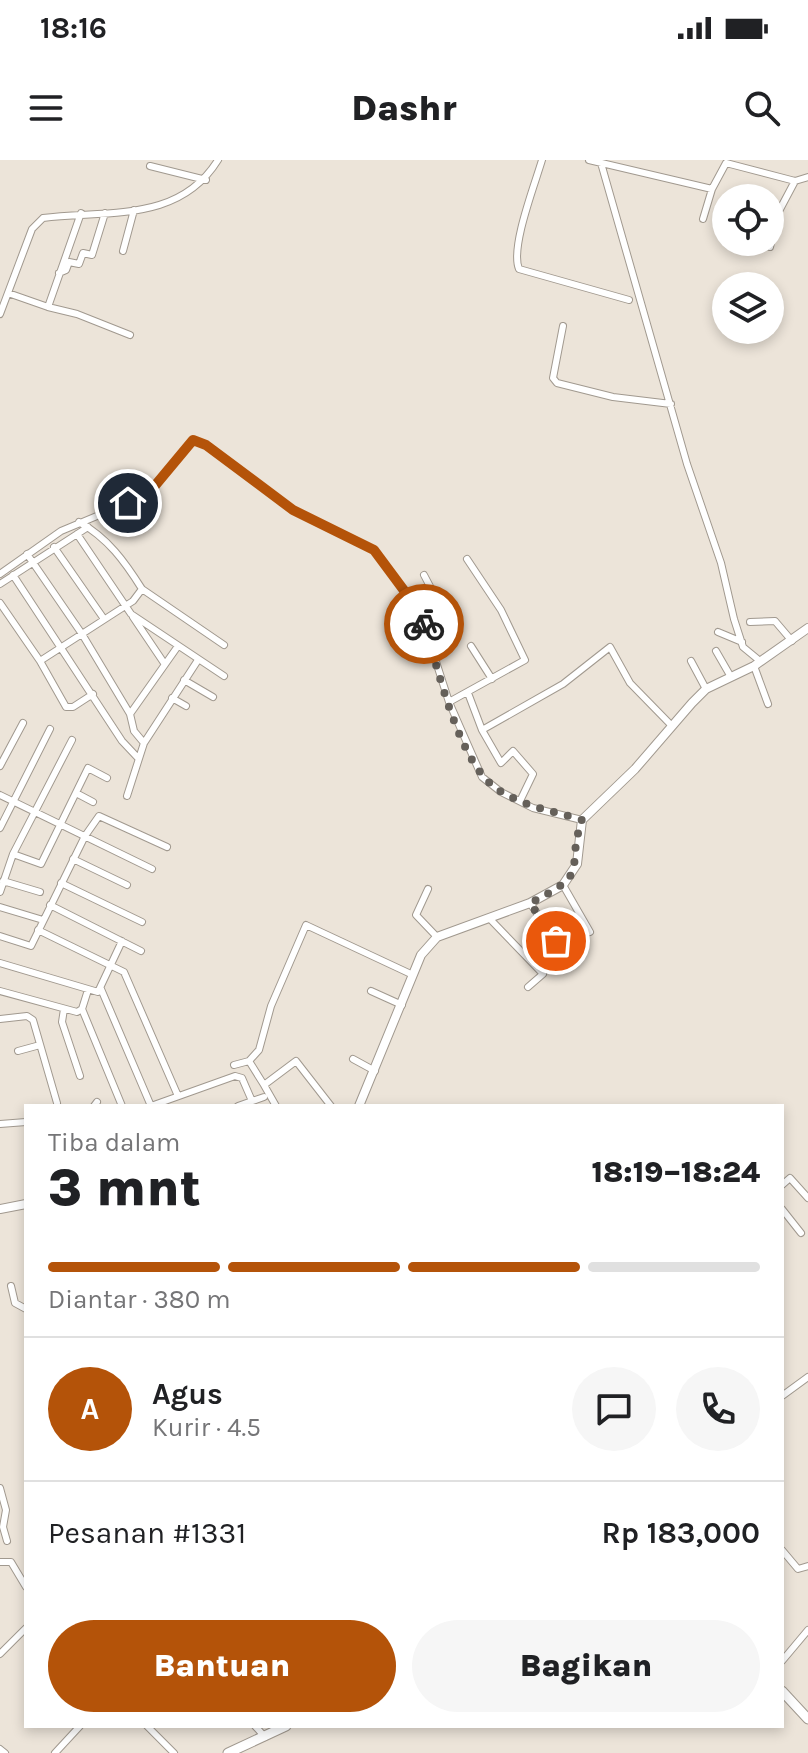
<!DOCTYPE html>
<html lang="id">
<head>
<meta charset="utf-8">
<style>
  body { margin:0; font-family:Karla,sans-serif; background:#f6f6f6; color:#202124; height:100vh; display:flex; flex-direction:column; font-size:30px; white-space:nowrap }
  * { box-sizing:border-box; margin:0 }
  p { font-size:26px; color:#757577 }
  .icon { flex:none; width:44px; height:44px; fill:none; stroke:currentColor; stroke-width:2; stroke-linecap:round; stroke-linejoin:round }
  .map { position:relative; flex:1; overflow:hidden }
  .side { position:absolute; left:24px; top:944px; width:760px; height:624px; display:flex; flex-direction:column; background:#fff; border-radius:0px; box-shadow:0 4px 12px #0003 }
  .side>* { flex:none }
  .fabs { position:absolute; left:712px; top:24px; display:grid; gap:16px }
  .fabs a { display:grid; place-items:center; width:72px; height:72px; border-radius:50%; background:#fff; box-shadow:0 4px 12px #0003; font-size:40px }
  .pin { position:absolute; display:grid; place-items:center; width:68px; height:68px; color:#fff; margin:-34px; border:4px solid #fff; border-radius:50%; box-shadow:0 2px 8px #0007 }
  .courier { position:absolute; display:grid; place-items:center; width:80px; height:80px; margin:-40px; border:6px solid #b45309; border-radius:50%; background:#fff; color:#222; box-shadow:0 2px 10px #0007 }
  .overview em { font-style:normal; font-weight:800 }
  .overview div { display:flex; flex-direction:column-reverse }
  .overview { display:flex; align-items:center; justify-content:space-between; height:136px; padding:0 24px }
  h1 { font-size:52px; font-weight:800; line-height:60px }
  .bar { display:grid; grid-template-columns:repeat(4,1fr); gap:12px 8px; align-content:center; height:96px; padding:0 24px }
  .bar i { height:10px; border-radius:6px; background:#e0e0e0 }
  .bar .active { background:#b45309 }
  .bar p { grid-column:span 4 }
  .line { display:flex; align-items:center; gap:20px; padding:0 24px; border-top:2px solid #e0e0e0 }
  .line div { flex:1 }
  .round { display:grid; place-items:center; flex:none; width:84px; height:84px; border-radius:42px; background:#f6f6f6 }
  .action { display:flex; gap:16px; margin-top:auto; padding:16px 24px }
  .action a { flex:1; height:92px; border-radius:48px; background:#b45309; color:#fff; font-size:32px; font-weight:800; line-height:92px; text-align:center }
  .action a+a { background:#f6f6f6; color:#202124 }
  .status { display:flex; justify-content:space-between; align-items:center; height:56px; padding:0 40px; background:#fff; direction:ltr }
  .status svg { height:22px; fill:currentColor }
  header { display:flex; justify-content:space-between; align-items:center; height:104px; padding:0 24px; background:#fff; font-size:36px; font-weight:800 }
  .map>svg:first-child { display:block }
</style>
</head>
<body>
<div class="status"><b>18:16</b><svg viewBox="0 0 49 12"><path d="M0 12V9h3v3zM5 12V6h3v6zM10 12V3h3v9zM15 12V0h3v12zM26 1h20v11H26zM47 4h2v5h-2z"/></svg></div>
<header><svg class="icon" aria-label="menu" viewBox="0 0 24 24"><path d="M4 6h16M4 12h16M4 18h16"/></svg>Dashr<svg class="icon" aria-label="search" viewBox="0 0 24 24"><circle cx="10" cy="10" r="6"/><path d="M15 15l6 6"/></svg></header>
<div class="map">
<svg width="808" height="1593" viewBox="0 0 808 1593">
  <rect width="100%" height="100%" fill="#ece4d9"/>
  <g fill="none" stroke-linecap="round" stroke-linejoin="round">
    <g stroke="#a1998f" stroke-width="8">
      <path id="minor" d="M 542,0 C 535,24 510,88 519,109 L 629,140
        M 589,0 L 712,29 L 726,3 L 795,21 L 808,17
        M 601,3 L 687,304 L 721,403 L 734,459 L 743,487 L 760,501
        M 150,6 L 206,20
        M 703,59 L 712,29
        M 770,87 L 778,53 L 795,21
        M 123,91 L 134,50
        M 59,113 L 66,110 L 69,102 L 79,104 L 83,93 L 92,95 L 105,53
        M 8,133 L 48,147 L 81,53
        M 48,147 L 77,154 L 130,175
        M 0,154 L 32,69 L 43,58 C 108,50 179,63 218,0
        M 563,166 L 553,218 L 557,223 L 613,237 L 671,244
        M 128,343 L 142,366
        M 77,374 L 131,454 L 224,516
        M 54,387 L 104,459
        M 27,394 L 82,474 L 130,554 L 134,571 L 144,583
        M 0,414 L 61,371 L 128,343 L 153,328 L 193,280 L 206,285 L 293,350 L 374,390 L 420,452 L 449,542 L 482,617 L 501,632 L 533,648 L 582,660
        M 13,415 L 122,581 L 138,598
        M 0,424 L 88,367
        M 142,429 L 224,485
        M 0,443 L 40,501 L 133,441 L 142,429 C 125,402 108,378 79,362
        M 420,452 L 434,434 L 424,415
        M 133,457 L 164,503
        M 750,462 L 775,461 L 792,481
        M 718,472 L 742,482
        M 471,486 L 492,519
        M 716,491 L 731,517
        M 40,501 L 66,547 L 73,547 L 93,534
        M 691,501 L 706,529
        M 754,506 L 768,544
        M 184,520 L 213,537
        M 468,533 L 482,570 L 501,603 L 513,591 L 533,614 L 520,641
        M 172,538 L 186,546
        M 449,542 L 525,500 L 501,450 L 467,399
        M 130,554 L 178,486
        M 482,570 L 563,524 L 610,487 L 630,523 L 672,566
        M 0,606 L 23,563
        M 76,633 L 93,642
        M 0,635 L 152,709
        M 127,636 L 144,583 L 198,500
        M 0,668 L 50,569
        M 13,694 L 72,580
        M 73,699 L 127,725
        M 3,721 L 40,732
        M 61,723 L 142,762
        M 563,725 L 590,772
        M 428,729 L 416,755 L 437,777
        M 0,732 L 13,694 L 41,704 L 88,608 L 107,618
        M 50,745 L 141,791
        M 0,747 L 43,760
        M 489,758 L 543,814 L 528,827
        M 38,770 L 124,812 L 178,936
        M 0,776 L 31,786 L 85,676 L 99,656 L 167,687
        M 529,798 L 556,781 L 530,743
        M 0,803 L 98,832 L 122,781
        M 101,829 L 151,946
        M 0,831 L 77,852 L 82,849 L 88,830
        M 371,831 L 402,845
        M 64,849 L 62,862 L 80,916
        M 82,849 L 122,946
        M 0,859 L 27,856 L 33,860 L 57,943
        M 18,891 L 40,885
        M 353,899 L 375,911
        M 249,901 L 264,925
        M 234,905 L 249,901 L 259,890 L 271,846 L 306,765 L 413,815
        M 94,946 L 97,942
        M 151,946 L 235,916 L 242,918 L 252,941
        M 238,946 L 264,937
        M 276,946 L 264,925 L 296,901 L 331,946
        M 0,964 L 26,962
        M 782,1025 L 790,1018 L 808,1038
        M 782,1049 L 801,1073
        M 11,1126 L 15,1143 L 26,1149
        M 782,1236 L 808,1217
        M 0,1328 L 6,1350 L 3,1367 L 7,1381
        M 782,1390 L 798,1409 L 808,1406
        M 0,1402 L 11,1402 L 26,1427
        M 0,1494 L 26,1468
        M 782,1501 L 808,1470
        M 147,1566 L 174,1593
        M 255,1566 L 265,1577
        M 0,1589 L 5,1593
        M 55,1593 L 80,1566"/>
    </g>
    <g stroke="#a1998f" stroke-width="10">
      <path id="tertiary" d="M 359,946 L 421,795 L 437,777 L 530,743 L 563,725 L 577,704 L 582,660 L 635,609 L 692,543 L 706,529 L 754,506 L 808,468
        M 0,1049 L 26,1044"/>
    </g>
    <g stroke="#a1998f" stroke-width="11">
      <path id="secondary" d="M 782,1531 L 808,1559
        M 228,1593 L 286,1566"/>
    </g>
    <use href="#minor" stroke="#fff" stroke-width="6"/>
    <use href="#tertiary" stroke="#fff" stroke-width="8"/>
    <use href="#secondary" stroke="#fff" stroke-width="9"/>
  </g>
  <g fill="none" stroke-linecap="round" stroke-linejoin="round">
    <path stroke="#65605a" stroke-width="8" stroke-dasharray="0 14.4" d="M 424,464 C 439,509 458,606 500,631 C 526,647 553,651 582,660 C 564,712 594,711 530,743 L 556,781"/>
    <path stroke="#b45309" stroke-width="10" d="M 128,343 L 153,328 L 193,280 L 206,285 L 293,350 L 374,390 L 420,452 L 424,464"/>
  </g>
</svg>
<div class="fabs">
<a><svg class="icon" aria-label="locate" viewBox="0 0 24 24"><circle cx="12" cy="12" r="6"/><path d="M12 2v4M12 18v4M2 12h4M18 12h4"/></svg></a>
<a><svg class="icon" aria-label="layers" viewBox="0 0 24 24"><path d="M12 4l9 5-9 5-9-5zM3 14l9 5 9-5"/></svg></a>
</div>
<div class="pin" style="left:556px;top:781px;background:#ea580c"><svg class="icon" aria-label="bag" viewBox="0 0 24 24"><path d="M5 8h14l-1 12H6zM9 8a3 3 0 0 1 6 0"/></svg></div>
<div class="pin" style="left:128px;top:343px;background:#1f2937"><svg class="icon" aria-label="home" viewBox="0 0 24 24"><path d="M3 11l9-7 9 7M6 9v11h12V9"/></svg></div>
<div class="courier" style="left:424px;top:464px"><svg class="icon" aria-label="bike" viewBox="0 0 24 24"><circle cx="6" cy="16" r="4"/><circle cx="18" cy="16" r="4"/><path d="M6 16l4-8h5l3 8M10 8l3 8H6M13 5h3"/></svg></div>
<section class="side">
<div class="overview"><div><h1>3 mnt</h1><p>Tiba dalam</p></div><em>18:19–18:24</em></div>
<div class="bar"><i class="active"></i><i class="active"></i><i class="active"></i><i></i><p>Diantar · 380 m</p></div>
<div class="line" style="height:144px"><b class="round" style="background:#b45309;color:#fff">A</b><div><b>Agus</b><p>Kurir · 4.5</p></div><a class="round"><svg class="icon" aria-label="chat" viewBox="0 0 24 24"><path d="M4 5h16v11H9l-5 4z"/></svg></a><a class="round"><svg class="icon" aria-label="phone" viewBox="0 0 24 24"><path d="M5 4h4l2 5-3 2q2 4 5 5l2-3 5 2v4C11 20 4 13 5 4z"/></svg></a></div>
<div class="line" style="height:104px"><div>Pesanan #1331</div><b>Rp 183,000</b></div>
<div class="action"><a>Bantuan</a><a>Bagikan</a></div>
</section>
</div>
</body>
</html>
